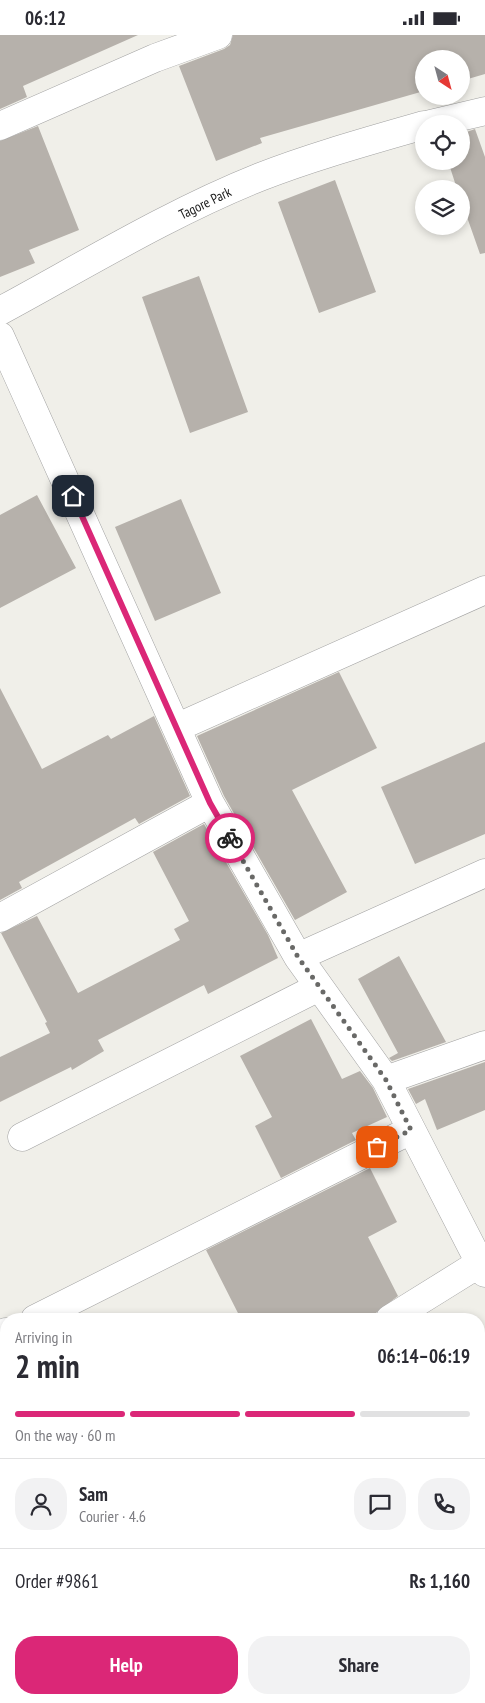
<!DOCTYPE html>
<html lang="en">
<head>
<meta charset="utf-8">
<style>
  body { margin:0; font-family:"PT Sans Narrow",sans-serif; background:#f2f2f3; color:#2b2b33; height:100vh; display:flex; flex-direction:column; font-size:19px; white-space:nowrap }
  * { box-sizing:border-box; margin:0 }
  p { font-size:16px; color:#7c7c81 }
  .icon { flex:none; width:28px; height:28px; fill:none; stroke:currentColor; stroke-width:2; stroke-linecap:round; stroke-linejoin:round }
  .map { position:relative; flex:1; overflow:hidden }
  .panel { position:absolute; left:0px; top:1278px; width:485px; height:391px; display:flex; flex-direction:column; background:#fff; border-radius:20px 20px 0 0; box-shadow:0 2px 8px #0003 }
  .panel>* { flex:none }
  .needle { width:32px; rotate:144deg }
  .fabs { position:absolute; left:415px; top:15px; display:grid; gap:10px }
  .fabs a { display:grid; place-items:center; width:55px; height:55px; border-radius:50%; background:#fff; box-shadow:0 2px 8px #0003; font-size:25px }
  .pin { position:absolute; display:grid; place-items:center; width:42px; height:42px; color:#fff; margin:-21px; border-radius:10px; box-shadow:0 2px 8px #0006 }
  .courier { position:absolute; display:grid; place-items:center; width:50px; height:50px; margin:-25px; border:4px solid #db2777; border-radius:50%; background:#fff; color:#222; box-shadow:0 1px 6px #0007 }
  .overview em { font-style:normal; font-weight:600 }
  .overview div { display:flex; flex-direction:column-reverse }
  .overview { display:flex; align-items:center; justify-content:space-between; height:85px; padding:0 15px }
  h1 { font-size:32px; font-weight:600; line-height:38px }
  .bar { display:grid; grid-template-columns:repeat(4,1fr); gap:8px 5px; align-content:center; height:60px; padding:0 15px }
  .bar i { height:6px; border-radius:4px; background:#e1e1e2 }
  .bar .selected { background:#db2777 }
  .bar p { grid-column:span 4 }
  .line { display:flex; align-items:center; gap:12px; padding:0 15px; border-top:1px solid #e1e1e2 }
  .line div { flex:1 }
  .round { display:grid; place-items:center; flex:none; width:52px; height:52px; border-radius:20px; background:#f2f2f3 }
  .primary-button { display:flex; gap:10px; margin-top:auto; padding:10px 15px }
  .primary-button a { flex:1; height:58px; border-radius:20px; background:#db2777; color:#fff; font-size:20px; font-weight:600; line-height:58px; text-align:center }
  .primary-button a+a { background:#f2f2f3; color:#2b2b33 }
  .status { display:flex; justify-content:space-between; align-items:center; height:35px; padding:0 25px; background:#fff; direction:ltr }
  .status svg { height:14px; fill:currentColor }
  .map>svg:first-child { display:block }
</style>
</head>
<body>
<div class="status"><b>06:12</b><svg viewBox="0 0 49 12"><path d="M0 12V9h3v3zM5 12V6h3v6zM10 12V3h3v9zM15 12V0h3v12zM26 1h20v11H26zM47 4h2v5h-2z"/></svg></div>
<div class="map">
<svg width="485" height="1668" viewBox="0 0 485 1668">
  <rect width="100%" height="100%" fill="#f0efe9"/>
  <path fill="#b6b1ab" d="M 0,0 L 138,0 L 23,51 L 27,62 L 0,74 Z
    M 233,0 L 485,0 L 485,39 L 461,46 L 461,24 L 424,24 L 424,56 L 260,103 L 262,108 L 216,126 L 179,31 L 224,14 L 230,10 Z
    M 38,91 L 79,195 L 29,215 L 35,228 L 0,242 L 0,106 Z
    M 475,94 L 485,122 L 485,218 L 480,219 L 461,165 L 461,154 L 457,154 L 448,126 L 461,126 L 461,99 Z
    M 335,145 L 376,257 L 319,278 L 278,167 Z
    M 199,241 L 248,377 L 190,398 L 142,262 Z
    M 37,460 L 76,533 L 0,573 L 0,480 Z
    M 181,464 L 221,558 L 155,586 L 115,492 Z
    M 339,637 L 377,713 L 292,755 L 347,857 L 295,885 L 224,761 L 197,701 Z
    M 0,653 L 42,734 L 108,700 L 111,704 L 154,681 L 190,761 L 139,789 L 135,783 L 19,847 L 22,853 L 0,865 Z
    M 485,707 L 485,799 L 415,829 L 381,752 Z
    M 204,789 L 268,900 L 278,923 L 208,959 L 204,950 L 98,1005 L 104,1016 L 72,1035 L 71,1032 L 0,1067 L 0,1022 L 50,998 L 45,988 L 47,987 L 1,898 L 37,881 L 78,958 L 180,905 L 174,894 L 189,886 L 153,817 Z
    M 399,921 L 446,1007 L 392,1026 L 389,1023 L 398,1018 L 358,944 Z
    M 311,984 L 342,1044 L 360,1036 L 373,1053 L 387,1082 L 352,1098 L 356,1105 L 281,1143 L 255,1091 L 272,1082 L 240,1021 Z
    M 485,1027 L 485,1075 L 437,1095 L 425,1064 L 416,1069 L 408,1054 Z
    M 370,1133 L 397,1187 L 368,1202 L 398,1261 L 368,1284 L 241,1284 L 206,1215 Z"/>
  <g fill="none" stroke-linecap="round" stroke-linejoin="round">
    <g stroke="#a2a2a2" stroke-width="29">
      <path id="minor" d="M 430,89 L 485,76
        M 0,91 L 155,23 L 218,0
        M 0,276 C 85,230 170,178 260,142 C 314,121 369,106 424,90
        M 0,301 L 210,768 L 298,922 L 386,1045 L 485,1238
        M 178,692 L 485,555
        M 0,883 L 210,768
        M 298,922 L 485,838
        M 386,1045 L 485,1010
        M 22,1102 L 319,952
        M 35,1284 L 411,1095
        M 390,1284 L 480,1228
        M 0,1300 L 6,1297
        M 0,1358 L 6,1361
        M 479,1435 L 485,1430
        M 0,1473 L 6,1476
        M 479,1579 L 485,1582
        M 392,1662 L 403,1668"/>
    </g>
    <use href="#minor" stroke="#fff" stroke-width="28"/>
    <path stroke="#6f6f6f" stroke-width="4" stroke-dasharray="10 10" stroke-linecap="butt" d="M 0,1633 L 6,1636
      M 64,1662 L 76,1668"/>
  </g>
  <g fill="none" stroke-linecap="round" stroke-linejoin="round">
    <path stroke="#696967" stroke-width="5" stroke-dasharray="0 9" d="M 230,803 L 298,922 L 386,1045 L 411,1095 L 377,1112"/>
    <path stroke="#db2777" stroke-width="6" d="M 73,461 L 210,768 L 230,803"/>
  </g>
  <g text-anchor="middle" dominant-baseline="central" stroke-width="4" stroke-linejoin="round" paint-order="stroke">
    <g font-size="14" fill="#212121" stroke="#fff">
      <text transform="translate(205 168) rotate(-26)">Tagore Park</text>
    </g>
  </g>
</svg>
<div class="fabs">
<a><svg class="needle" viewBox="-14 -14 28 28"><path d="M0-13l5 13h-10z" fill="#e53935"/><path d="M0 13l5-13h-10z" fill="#7c7c81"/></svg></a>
<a><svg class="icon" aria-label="locate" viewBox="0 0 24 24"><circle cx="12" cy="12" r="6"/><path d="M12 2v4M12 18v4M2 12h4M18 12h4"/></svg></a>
<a><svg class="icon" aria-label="layers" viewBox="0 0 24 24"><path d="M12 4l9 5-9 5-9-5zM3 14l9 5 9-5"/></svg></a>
</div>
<div class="pin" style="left:377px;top:1112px;background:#ea580c"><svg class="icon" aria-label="bag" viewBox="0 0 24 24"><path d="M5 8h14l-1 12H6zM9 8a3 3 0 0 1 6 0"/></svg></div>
<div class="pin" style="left:73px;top:461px;background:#1f2937"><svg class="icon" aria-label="home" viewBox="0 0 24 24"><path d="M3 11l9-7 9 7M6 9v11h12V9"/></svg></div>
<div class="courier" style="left:230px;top:803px"><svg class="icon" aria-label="bike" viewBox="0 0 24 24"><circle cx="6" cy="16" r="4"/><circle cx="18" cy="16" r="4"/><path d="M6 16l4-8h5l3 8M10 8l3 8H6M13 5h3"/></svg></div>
<section class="panel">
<div class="overview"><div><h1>2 min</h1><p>Arriving in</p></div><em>06:14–06:19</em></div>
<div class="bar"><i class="selected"></i><i class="selected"></i><i class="selected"></i><i></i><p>On the way · 60 m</p></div>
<div class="line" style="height:90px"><a class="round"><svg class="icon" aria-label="person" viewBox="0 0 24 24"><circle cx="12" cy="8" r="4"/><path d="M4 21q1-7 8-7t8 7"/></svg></a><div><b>Sam</b><p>Courier · 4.6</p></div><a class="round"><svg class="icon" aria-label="chat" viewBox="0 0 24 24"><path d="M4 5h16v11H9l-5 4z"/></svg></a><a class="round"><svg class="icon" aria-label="phone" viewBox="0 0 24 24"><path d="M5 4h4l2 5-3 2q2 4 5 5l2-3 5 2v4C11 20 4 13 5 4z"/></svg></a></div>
<div class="line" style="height:65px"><div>Order #9861</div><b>Rs 1,160</b></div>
<div class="primary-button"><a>Help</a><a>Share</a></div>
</section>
</div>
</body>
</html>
